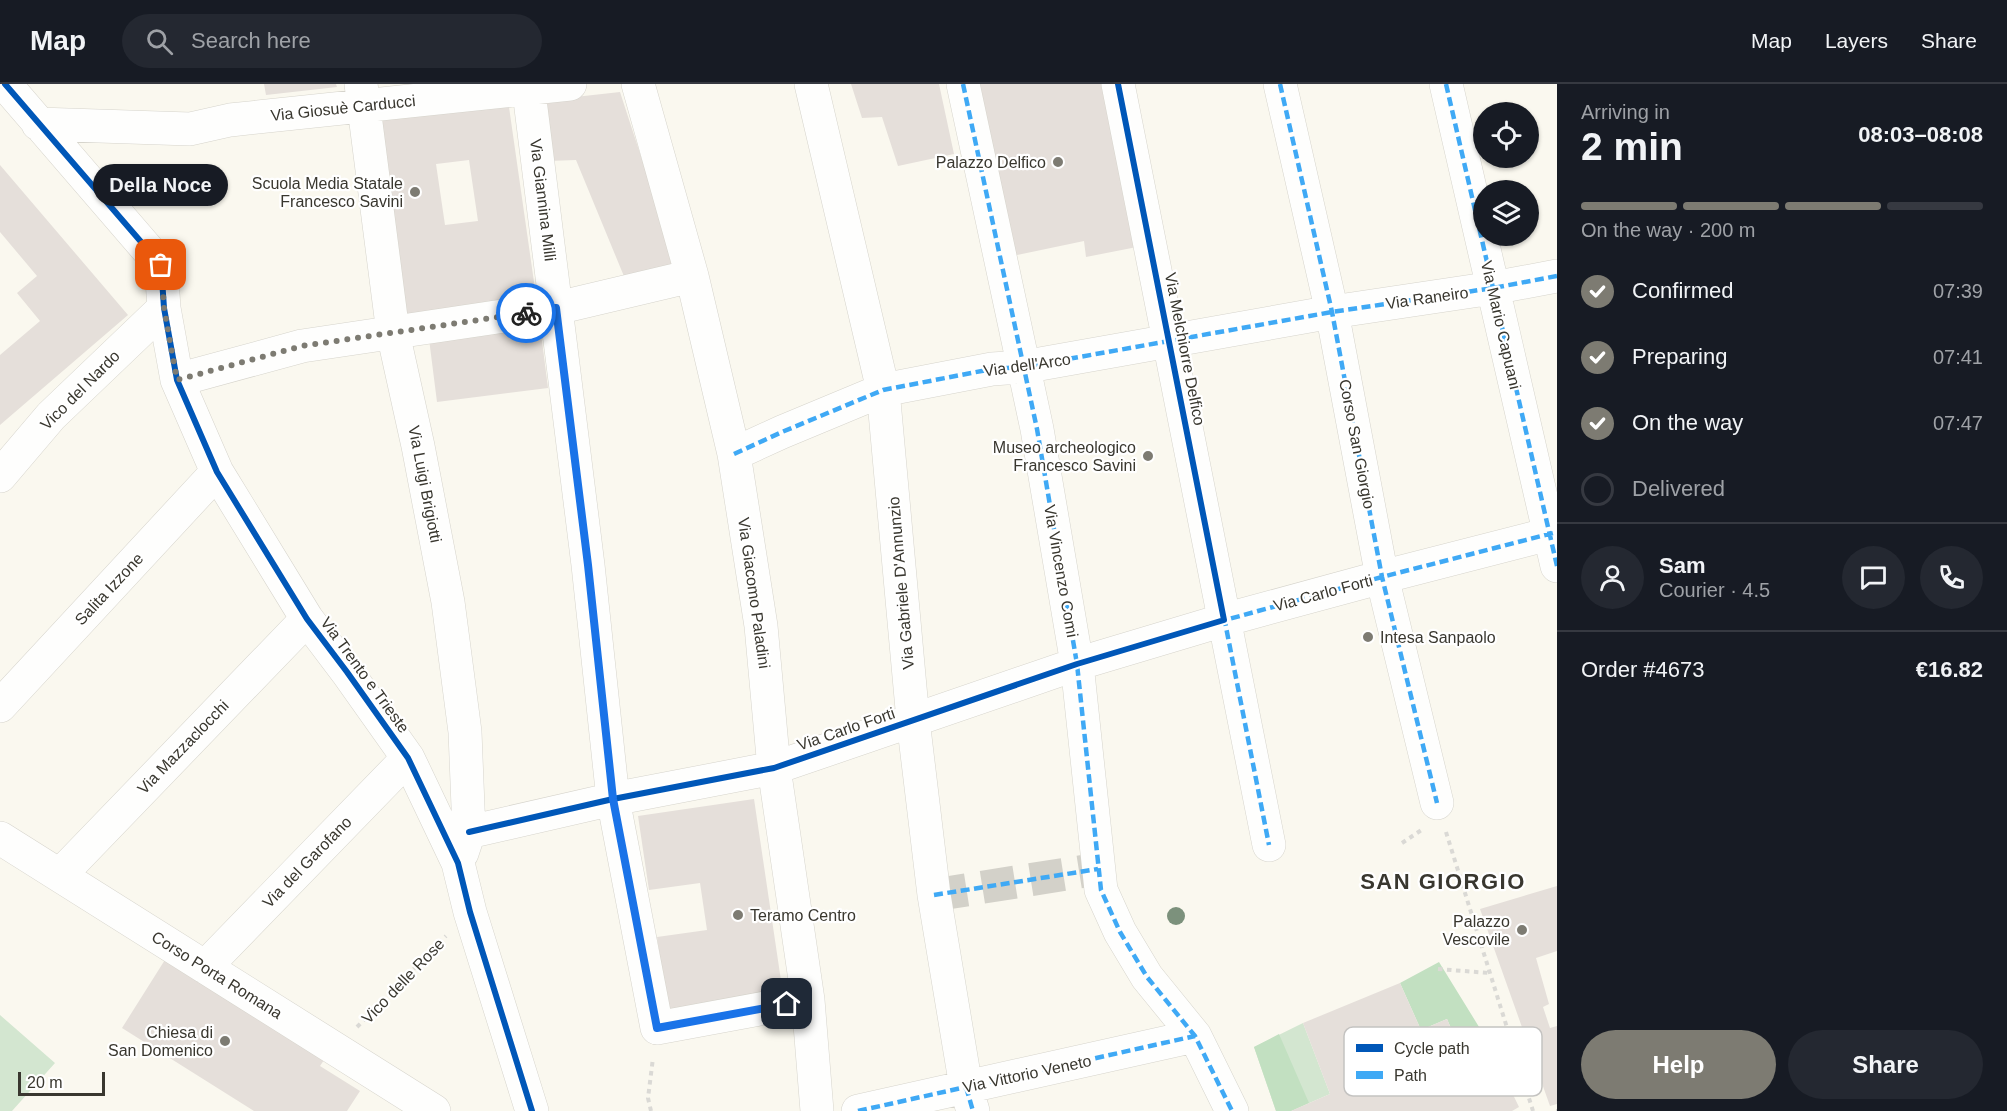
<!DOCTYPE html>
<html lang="en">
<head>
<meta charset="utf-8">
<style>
  body { margin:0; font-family:Helvetica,sans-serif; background:#242831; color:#f1f3f6; height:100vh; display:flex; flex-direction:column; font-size:22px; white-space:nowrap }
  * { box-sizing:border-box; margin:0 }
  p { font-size:20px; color:#9ea1a6 }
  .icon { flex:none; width:33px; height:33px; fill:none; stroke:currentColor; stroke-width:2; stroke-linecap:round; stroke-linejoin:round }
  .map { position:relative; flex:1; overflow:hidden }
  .details { display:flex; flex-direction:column; background:#171b24; width:450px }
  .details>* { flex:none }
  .buttons { position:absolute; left:1473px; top:18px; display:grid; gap:12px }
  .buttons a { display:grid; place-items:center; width:66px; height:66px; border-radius:50%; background:#171b24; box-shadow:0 2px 4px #0004; font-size:30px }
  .scale { position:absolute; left:18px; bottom:15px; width:87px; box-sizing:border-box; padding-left:6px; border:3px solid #39372f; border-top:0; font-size:16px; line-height:21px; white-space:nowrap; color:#39372f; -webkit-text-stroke:4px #fff; paint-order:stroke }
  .pin { position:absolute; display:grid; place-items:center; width:51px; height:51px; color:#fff; margin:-26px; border-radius:12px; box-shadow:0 3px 9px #0006 }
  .courier { position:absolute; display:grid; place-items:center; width:60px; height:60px; margin:-30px; border:4px solid #1a73e8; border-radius:50%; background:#fff; color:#222; box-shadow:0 2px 8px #0007 }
  .bubble { position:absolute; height:42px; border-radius:21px; background:#171b24; box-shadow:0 2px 4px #0004; font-size:20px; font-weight:600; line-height:42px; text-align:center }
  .overview em { font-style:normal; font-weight:600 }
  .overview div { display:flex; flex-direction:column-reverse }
  .overview { display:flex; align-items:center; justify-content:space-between; height:102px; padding:0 24px }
  h1 { font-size:39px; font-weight:600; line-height:45px }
  .bar { display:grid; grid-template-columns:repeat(4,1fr); gap:9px 6px; align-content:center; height:72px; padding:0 24px }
  .bar i { height:8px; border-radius:4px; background:#363941 }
  .bar .on { background:#7d7b72 }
  .bar p { grid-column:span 4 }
  .line { display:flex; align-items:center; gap:15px; padding:0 24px; border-top:2px solid #363941 }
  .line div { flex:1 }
  .round { display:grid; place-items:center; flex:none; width:63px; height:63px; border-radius:32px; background:#242831 }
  ol { padding:0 24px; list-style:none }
  li { display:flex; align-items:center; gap:18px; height:66px }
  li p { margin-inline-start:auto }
  li .icon { padding:6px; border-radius:50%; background:#7d7b72; color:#fff; stroke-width:4 }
  li:last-child { color:#9ea1a6 }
  li i { width:33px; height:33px; border:3px solid #363941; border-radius:50% }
  .primary-button { display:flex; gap:12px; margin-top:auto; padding:12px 24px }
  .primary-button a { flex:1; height:69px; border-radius:36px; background:#7d7b72; color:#fff; font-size:24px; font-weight:600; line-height:69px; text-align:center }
  .primary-button a+a { background:#242831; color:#f1f3f6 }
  header { display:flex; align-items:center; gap:36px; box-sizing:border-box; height:84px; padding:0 30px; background:#171b24; border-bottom:2px solid #363941 }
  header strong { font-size:28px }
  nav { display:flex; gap:33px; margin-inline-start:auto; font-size:21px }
  .search { width:420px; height:54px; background:#242831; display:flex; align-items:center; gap:15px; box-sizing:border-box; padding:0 21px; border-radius:33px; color:#9ea1a6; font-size:22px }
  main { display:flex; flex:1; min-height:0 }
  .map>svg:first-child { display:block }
</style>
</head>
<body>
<header>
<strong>Map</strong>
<div class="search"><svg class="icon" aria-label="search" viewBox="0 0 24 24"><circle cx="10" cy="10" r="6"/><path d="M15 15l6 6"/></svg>Search here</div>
<nav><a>Map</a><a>Layers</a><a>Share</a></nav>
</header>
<main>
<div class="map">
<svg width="1557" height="1027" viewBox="0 0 1557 1027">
  <rect width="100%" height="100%" fill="#faf8ef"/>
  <path fill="#d3e6d0" d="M 0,931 L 55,979 L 12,1027 L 0,1027 Z
    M 1303,939 L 1330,1010 L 1291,1027 L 1276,1027 L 1254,963 Z"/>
  <path fill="#c2e0c1" d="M 1439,878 L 1484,951 L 1459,963 L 1447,935 L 1421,946 L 1400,899 Z
    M 1279,950 L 1309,1019 L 1291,1027 L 1276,1027 L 1254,963 Z"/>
  <path fill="#e5dfda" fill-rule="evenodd" d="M 264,0 L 336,0 L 337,3 L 266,11 Z
    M 851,0 L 939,0 L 954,70 L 898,82 L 882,33 L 862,34 Z
    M 976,0 L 1105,0 L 1142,162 L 1086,173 L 1084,157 L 1013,172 Z
    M 620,8 L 678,186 L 628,202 L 576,76 L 548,77 L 539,17 Z
    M 508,16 L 536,212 L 406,230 L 378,34 ZM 469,76 L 478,137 L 445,141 L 436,80 Z
    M 0,81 L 128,231 L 0,341 L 0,271 L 40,237 L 17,209 L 37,192 L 0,148 Z
    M 540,241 L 548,304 L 437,318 L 429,255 Z
    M 754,715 L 783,910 L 668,927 L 657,853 L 707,846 L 700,799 L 649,806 L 638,732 Z
    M 1557,802 L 1557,867 L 1536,874 L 1549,920 L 1543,923 L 1550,944 L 1557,942 L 1557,1020 L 1550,1022 L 1480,825 Z
    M 168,871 L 328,970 L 320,982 L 360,1007 L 347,1027 L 254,1027 L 122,944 Z
    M 1400,899 L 1421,946 L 1447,935 L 1459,963 L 1484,951 L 1519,1023 L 1512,1027 L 1291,1027 L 1330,1010 L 1303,939 Z"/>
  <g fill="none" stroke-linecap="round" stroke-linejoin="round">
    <path stroke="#d3d1c9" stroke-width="33" stroke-dasharray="33 16" stroke-linecap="butt" d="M 934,811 L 1098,785"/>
    <g stroke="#d6d4cc" stroke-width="34">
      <path id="street" d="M 5,0 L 161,181 L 164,224 L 177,296 L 217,388 L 307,535 L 347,588 L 408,674 L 458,779 L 470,828 L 532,1027
        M 361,0 L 393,249 L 418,362 L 448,518 L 465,648 L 469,748 L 462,769
        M 528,0 L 588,481 L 613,715 L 657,944 L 808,916
        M 638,0 L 692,192 L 734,370 L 761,542 L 774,684 L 808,916 L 817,1027
        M 811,0 L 883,306 L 913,636 L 934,811 L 966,1003 L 973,1027
        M 963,0 L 1037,345 L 1077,580 L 1101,806 L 1120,848 L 1147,893 L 1195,952 L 1232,1027
        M 1118,0 L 1269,761
        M 1280,0 L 1332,228 L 1382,493 L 1437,719
        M 1446,0 L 1557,482
        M 38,40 L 190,45 L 230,36 L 570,0
        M 177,296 L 302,262 L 557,224 L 692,192
        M 734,370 L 782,348 L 883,306 L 992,285 L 1023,283 L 1332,228 L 1493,204 L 1557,192
        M 0,392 L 51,332 L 164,224
        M 0,622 L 217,388
        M 469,748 L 613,715 L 774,684 L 1077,580 L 1224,536 L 1382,493 L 1557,448
        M 0,754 L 434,1027
        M 60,791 L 307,535
        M 205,883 L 408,674
        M 858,1027 L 1195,952"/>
    </g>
    <path stroke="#dad9d5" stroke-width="4" stroke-dasharray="4.5 4.5" stroke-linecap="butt" d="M 1446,748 L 1533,1027
      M 1402,759 L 1423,745
      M 1438,885 L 1489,889
      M 357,943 L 446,852
      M 651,1027 L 648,1014 L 653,974
      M 1556,1027 L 1557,1027"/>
    <use href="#street" stroke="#fefefd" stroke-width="33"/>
    <path stroke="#3fa9f5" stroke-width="4.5" stroke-dasharray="9 4.5" stroke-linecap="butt" d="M 963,0 L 1037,345 L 1077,580 L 1101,806 L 1120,848 L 1147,893 L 1195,952 L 1232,1027
      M 1280,0 L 1332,228 L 1382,493 L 1437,719
      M 1446,0 L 1557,482
      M 734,370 L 782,348 L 883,306 L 992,285 L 1023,283 L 1332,228 L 1493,204 L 1557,192
      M 1224,533 L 1269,761
      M 1218,538 L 1382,493 L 1557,448
      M 934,811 L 1098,785
      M 966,1003 L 973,1027
      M 858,1027 L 1195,952"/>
    <g stroke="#fff" stroke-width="10">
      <path id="cycleway" d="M 5,0 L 161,181 L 164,224 L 177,296 L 217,388 L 307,535 L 347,588 L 408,674 L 458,779 L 470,828 L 532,1027
        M 469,748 L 613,715 L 774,684 L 1077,580 L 1224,536 L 1118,0"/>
    </g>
    <use href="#cycleway" stroke="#0057b8" stroke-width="6"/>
  </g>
  <circle fill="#7c917c" cx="1176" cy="832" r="9"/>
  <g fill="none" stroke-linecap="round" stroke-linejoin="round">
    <path stroke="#7d7b72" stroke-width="6" stroke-dasharray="0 10.8" d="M 161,181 L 164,224 L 177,296 L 302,262 L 526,229"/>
    <path stroke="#1a73e8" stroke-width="8" d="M 526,229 L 556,224 L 588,481 L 613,715 L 657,944 L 787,920"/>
  </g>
  <g fill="#7d7b72" stroke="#fff" stroke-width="2">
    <circle cx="1058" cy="78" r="6"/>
    <circle cx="415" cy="108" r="6"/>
    <circle cx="1148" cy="372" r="6"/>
    <circle cx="1368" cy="553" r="6"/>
    <circle cx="738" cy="831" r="6"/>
    <circle cx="1522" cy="846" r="6"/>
    <circle cx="225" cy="957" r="6"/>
  </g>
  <g text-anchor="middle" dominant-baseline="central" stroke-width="4.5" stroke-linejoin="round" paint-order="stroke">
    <g font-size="16" fill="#39372f" stroke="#fff">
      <text transform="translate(343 24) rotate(-6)">Via Giosuè Carducci</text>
      <text transform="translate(543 116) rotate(83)">Via Giannina Milli</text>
      <text transform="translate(1427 214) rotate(-8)">Via Raneiro</text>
      <text transform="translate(1501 241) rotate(77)">Via Mario Capuani</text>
      <text transform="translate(1185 265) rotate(79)">Via Melchiorre Delfico</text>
      <text transform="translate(1027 281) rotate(-8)">Via dell'Arco</text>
      <text transform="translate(80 306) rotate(-45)">Vico del Nardo</text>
      <text transform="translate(1357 360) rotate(79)">Corso San Giorgio</text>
      <text transform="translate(425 400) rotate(79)">Via Luigi Brigiotti</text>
      <text transform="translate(1061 487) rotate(80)">Via Vincenzo Comi</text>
      <text transform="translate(901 499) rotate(-95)">Via Gabriele D'Annunzio</text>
      <text transform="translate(109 505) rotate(-47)">Salita Izzone</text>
      <text transform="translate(754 509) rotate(82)">Via Giacomo Paladini</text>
      <text transform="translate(1323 509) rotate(-15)">Via Carlo Forti</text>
      <text transform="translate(365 591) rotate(54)">Via Trento e Trieste</text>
      <text transform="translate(846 645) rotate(-19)">Via Carlo Forti</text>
      <text transform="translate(183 663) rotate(-46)">Via Mazzaclocchi</text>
      <text transform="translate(307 778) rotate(-46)">Via del Garofano</text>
      <text transform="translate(217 891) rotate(32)">Corso Porta Romana</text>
      <text transform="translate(403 897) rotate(-46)">Vico delle Rose</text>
      <text transform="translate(1027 990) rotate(-12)">Via Vittorio Veneto</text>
    </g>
    <g font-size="16" fill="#39372f" stroke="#fff" text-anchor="end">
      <text x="1046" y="78">Palazzo Delfico</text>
      <text x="403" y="99">Scuola Media Statale<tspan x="403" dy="18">Francesco Savini</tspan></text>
      <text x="1136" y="363">Museo archeologico<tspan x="1136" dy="18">Francesco Savini</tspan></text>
      <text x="1380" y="553" text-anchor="start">Intesa Sanpaolo</text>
      <text x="750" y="831" text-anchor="start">Teramo Centro</text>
      <text x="1510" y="837">Palazzo<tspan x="1510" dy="18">Vescovile</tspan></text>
      <text x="213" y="948">Chiesa di<tspan x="213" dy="18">San Domenico</tspan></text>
    </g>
    <g font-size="22" font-weight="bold" letter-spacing="1.5" fill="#39372f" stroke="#fff">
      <text x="1443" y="797">SAN GIORGIO</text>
    </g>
  </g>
  <rect x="1344" y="943" width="198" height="69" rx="9" fill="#fff" stroke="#c4c3c1" stroke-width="1.5"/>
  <rect x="1356" y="960" width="27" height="8" fill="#0057b8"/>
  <rect x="1356" y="987" width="27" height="8" fill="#3fa9f5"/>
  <g font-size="16" fill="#39372f">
    <text x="1394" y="970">Cycle path</text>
    <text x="1394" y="997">Path</text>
  </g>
</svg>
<div class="buttons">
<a><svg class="icon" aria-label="locate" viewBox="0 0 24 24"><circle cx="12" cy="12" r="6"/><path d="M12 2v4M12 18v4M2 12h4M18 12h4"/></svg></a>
<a><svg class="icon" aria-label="layers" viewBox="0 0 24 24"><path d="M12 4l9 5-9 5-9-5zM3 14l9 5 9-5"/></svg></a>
</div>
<div class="scale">20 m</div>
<div class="pin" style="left:161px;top:181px;background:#ea580c"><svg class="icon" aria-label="bag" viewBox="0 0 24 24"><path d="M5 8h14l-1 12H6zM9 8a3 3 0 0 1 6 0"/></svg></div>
<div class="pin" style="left:787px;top:920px;background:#1f2937"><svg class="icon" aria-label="home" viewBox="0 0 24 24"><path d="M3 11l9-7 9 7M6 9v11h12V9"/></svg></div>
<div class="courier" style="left:526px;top:229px"><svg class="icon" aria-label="bike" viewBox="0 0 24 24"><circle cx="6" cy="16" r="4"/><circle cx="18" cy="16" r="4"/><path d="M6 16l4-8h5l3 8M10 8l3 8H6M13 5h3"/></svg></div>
<div class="bubble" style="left:93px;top:80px;width:135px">Della Noce</div>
</div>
<section class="details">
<div class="overview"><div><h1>2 min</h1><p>Arriving in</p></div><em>08:03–08:08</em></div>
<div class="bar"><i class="on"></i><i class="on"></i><i class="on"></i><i></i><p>On the way · 200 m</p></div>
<ol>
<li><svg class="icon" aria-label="check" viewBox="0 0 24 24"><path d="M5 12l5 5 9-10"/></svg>Confirmed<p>07:39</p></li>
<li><svg class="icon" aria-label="check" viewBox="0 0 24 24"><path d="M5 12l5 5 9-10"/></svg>Preparing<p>07:41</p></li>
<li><svg class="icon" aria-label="check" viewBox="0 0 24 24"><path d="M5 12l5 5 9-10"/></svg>On the way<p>07:47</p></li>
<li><i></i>Delivered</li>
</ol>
<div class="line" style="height:108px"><a class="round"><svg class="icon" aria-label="person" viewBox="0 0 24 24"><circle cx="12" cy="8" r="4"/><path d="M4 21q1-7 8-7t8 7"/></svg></a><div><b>Sam</b><p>Courier · 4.5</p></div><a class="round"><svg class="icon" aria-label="chat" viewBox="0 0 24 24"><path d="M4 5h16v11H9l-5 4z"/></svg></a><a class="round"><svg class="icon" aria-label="phone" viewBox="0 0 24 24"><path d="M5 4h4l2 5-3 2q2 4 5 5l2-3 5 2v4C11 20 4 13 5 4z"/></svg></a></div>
<div class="line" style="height:78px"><div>Order #4673</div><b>€16.82</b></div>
<div class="primary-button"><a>Help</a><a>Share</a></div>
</section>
</main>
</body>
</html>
